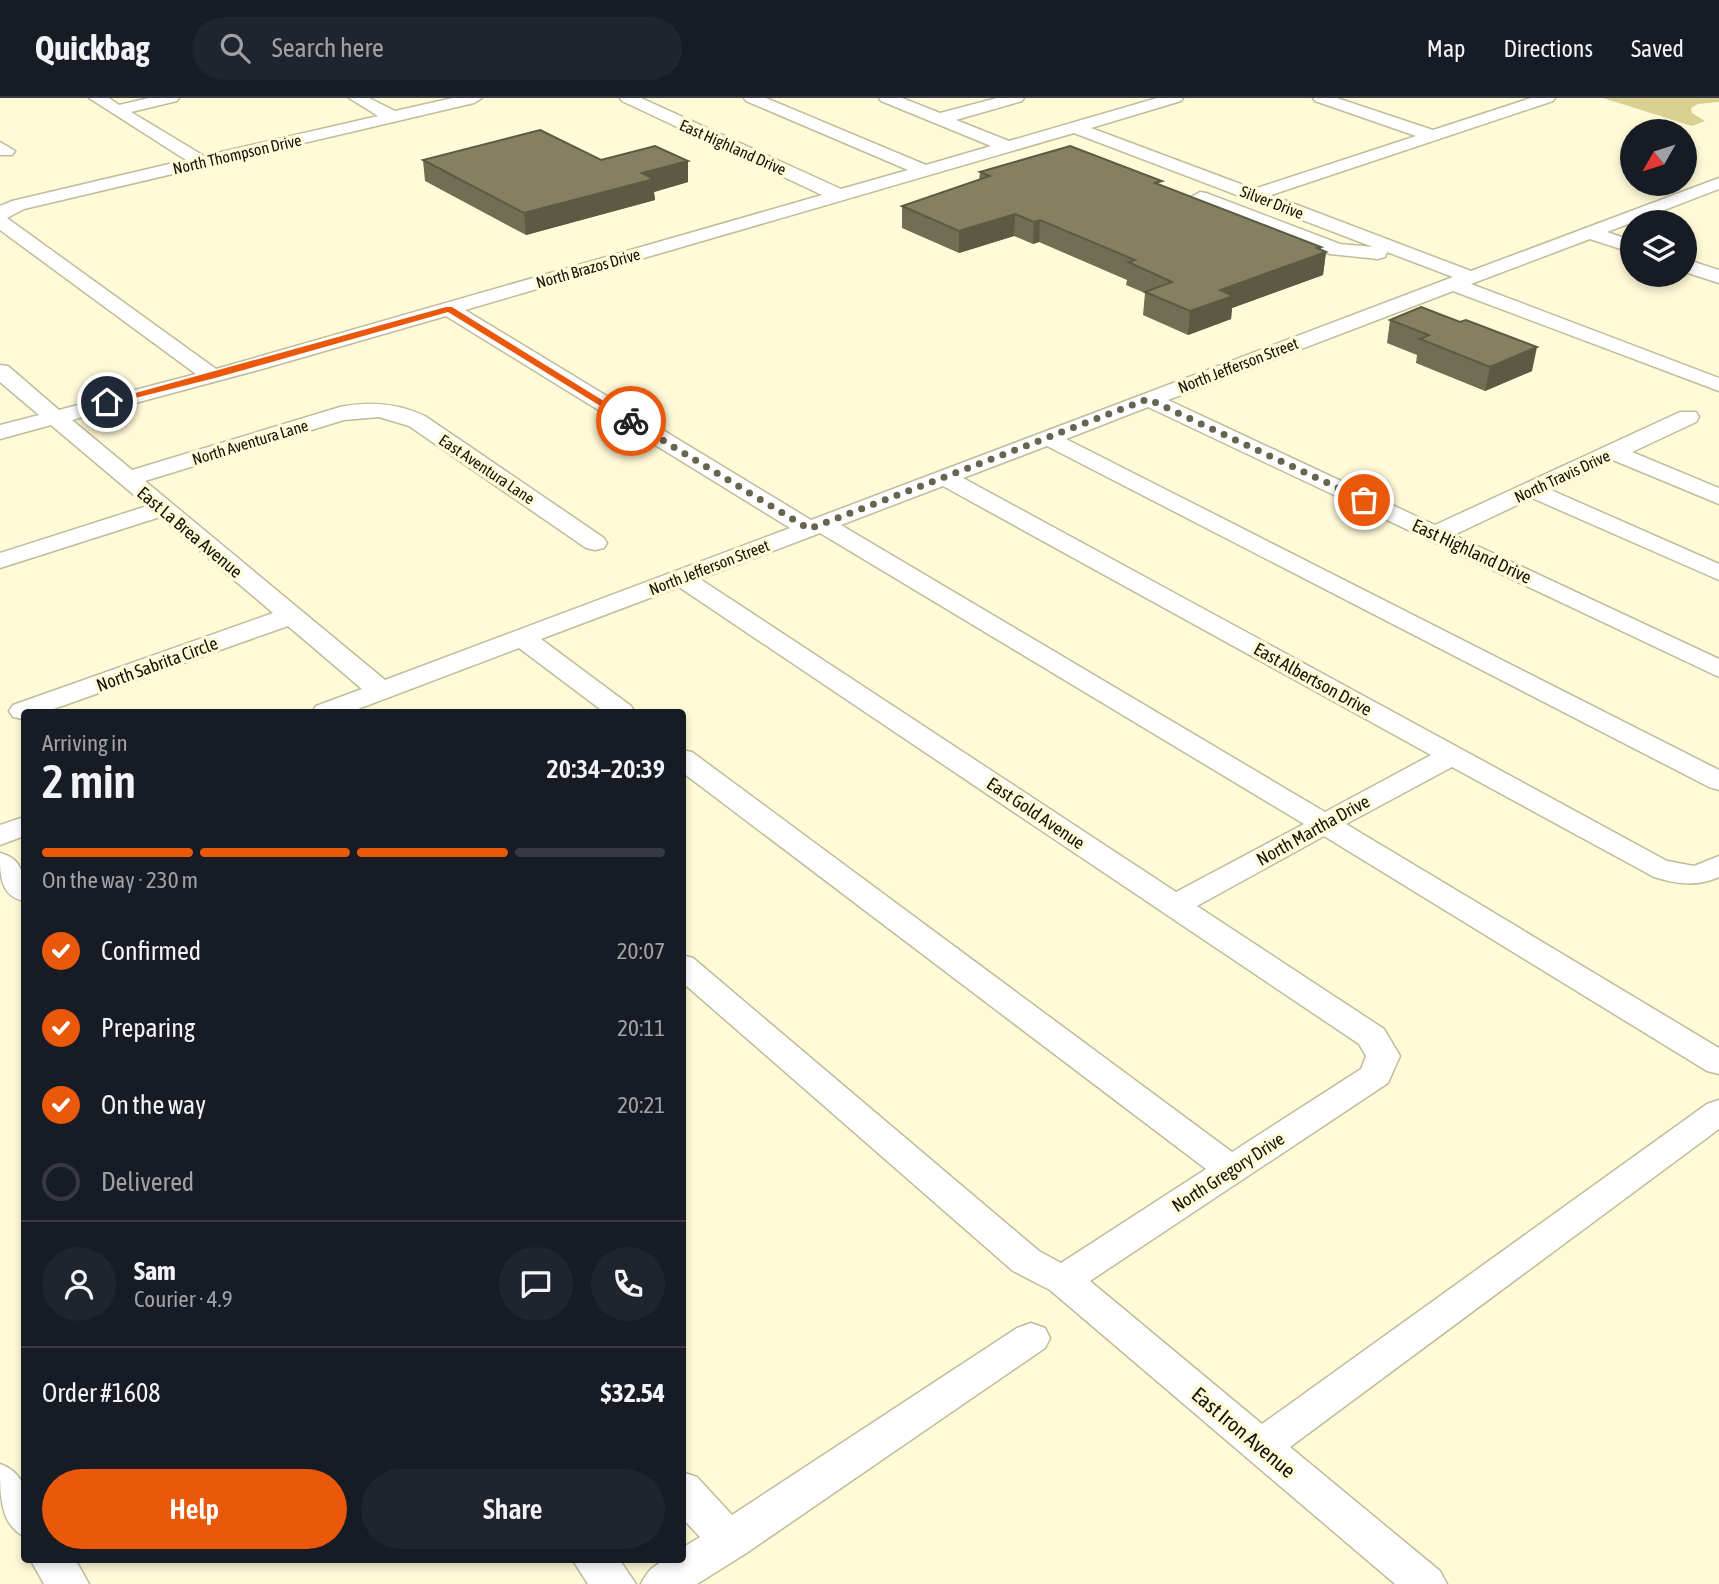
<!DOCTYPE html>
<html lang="en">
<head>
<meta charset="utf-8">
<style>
  body { margin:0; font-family:"Asap Condensed",sans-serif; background:#20242c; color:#f1f3f6; height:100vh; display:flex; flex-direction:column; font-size:26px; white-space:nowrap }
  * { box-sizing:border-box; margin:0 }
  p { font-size:23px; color:#9ea1a6 }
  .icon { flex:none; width:38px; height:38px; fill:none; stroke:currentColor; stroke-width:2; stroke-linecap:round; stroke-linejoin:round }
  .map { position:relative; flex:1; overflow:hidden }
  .sheet { position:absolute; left:21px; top:611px; width:665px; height:854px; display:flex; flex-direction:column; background:#171b24; border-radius:7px; box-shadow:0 4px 10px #0003 }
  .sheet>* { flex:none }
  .needle { width:46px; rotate:231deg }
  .tools { position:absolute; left:1620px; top:21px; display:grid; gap:14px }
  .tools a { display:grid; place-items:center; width:77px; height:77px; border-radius:50%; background:#171b24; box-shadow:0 4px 10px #0003; font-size:35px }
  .pin { position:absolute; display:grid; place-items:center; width:60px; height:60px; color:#fff; margin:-30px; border:4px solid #fff; border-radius:50%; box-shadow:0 2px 7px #0007 }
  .courier { position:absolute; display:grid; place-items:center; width:70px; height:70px; margin:-35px; border:5px solid #ea580c; border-radius:50%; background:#fff; color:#222; box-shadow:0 2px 9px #0007 }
  .head em { font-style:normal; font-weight:600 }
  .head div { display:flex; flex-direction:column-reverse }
  .head { display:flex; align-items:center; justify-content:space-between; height:119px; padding:0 21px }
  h1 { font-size:46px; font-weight:600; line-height:52px }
  .bar { display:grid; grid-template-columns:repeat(4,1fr); gap:10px 7px; align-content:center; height:84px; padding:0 21px }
  .bar i { height:9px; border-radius:5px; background:#363941 }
  .bar .active { background:#ea580c }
  .bar p { grid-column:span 4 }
  .line { display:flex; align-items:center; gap:18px; padding:0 21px; border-top:2px solid #363941 }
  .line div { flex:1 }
  .round { display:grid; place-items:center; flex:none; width:74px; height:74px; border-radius:37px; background:#20242c }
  ol { padding:0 21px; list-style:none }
  li { display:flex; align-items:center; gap:21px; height:77px }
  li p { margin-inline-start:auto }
  li .icon { padding:7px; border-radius:50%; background:#ea580c; color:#fff; stroke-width:4 }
  li:last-child { color:#9ea1a6 }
  li i { width:38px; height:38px; border:4px solid #363941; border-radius:50% }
  .primary-button { display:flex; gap:14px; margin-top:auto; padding:14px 21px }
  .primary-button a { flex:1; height:80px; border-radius:42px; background:#ea580c; color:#fff; font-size:28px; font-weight:600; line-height:80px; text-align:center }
  .primary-button a+a { background:#20242c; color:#f1f3f6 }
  header { display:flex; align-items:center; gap:42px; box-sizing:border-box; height:98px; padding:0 35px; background:#171b24; border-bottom:2px solid #363941 }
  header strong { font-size:33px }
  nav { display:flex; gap:38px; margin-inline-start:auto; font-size:24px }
  .search { width:490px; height:63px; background:#20242c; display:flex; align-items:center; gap:18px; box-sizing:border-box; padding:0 24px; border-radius:38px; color:#9ea1a6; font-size:26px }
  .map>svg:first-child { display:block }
</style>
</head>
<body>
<header>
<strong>Quickbag</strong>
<div class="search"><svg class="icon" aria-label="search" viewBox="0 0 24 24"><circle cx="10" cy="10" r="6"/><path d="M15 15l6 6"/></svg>Search here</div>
<nav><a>Map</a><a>Directions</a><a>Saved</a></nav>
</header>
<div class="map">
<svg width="1719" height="1486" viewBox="0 0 1719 1486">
  <rect width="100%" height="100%" fill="#fffad7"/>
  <path fill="#d9d092" d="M 1603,0 L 1719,0 L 1719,4 L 1698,6 L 1691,10 L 1692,15 L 1705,23 L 1692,28 Z"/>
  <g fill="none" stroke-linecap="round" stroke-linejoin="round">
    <g stroke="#c0bb9a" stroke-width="3">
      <path id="minor" d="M 89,0 L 109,0 L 119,7 L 149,0 L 179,0 L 177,3 L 131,14 L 204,58 L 378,18 L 349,0 L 369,0 L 395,13 L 453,0 L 482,0 L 474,5 L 24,111 L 7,120 L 216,271 L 822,97 L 622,3 L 620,0 L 641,0 L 841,91 L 908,72 L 746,3 L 744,0 L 766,0 L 926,67 L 991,48 L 881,3 L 879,0 L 902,0 L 940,15 L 997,0 L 1024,0 L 1022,3 L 956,22 L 1009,43 L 1157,0 L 1183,0 L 1181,3 L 1091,30 L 1254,91 L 1416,38 L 1315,3 L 1313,0 L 1337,0 L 1433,32 L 1531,0 L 1555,0 L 1553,3 L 1271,97 L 1471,173 L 1719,80 L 1719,91 L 1607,134 L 1633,143 L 1633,155 L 1590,141 L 1471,186 L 1719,280 L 1719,293 L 1453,193 L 1168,302 L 1435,427 L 1680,314 L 1696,314 L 1699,319 L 1696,324 L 1632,354 L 1719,390 L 1719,406 L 1613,362 L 1551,392 L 1719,466 L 1719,482 L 1532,400 L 1454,437 L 1719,561 L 1719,579 L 1148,309 L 1066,341 L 1719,672 L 1719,692 L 1709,689 L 1047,348 L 963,380 L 1667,763 L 1694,768 L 1719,758 L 1719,779 C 1696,789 1677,786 1654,779 L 1452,669 L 1346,726 L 1719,950 L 1719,976 L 1707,973 L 1324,738 L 1197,808 L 1384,931 L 1400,958 L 1388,985 L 1090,1183 L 1262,1326 L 1707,1006 L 1719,1002 L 1719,1031 L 1290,1349 L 1440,1473 L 1447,1486 L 1395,1486 L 1050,1192 L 1013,1173 L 682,884 L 682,857 L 693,860 L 1039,1153 L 1061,1165 L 1206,1071 L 682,674 L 682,652 L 692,654 L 1232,1054 L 1361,971 L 1366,958 L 1359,946 L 679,489 L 541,541 L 631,608 L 635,614 L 604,614 L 519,550 L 350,614 L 312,614 L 316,608 L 362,591 L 288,528 L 45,614 L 24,614 L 23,621 L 13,619 L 9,613 L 13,607 L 273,515 L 160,419 L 0,470 L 0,455 L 147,408 L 51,327 L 0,341 L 0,327 L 39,317 L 0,284 L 0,267 L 8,268 L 59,312 L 196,276 L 0,132 L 0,108 L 12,103 L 186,62 ZM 1074,35 L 1373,149 L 1340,146 L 1206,95 L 1200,94 L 1191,99 L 1194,103 L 1330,156 L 1378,161 L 1385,159 L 1387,154 L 1453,179 L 811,422 L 465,212 ZM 446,218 L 790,430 L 385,582 L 145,383 L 344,322 L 379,319 L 409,328 L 586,450 L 595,452 L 604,450 L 607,445 L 604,440 L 425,318 C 397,305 370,303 340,309 L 132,372 L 72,322 L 262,271 ZM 943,388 L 1431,657 L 1325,714 L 841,427 ZM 820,435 L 1304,726 L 1176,794 L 700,481 Z
        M 0,44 L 15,53 L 12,57 L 0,57 Z
        M 1685,161 L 1719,172 L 1719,185 L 1685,174 Z
        M 24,719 L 24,738 L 0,747 L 0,727 Z
        M 0,755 C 25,761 24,781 24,803 C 0,798 0,777 0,755 Z
        M 1031,1225 L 1045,1230 L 1050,1240 L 1045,1250 L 745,1456 L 697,1486 L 641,1486 C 650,1467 662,1461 682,1461 L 682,1450 L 700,1439 L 682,1420 L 682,1374 L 697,1379 L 732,1417 L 1017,1230 Z
        M 0,1366 C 32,1377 27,1409 24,1438 C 0,1427 0,1396 0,1366 Z
        M 30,1461 L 75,1461 L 89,1486 L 44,1486 Z
        M 572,1461 L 619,1461 L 636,1486 L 588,1486 Z"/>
    </g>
    <use href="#minor" fill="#fff" fill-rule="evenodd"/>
  </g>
  <path fill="#726e53" d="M 423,62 L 688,63 L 688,84 L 654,94 L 655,102 L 526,137 L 425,83 Z
    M 980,74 L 1162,88 L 1321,149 L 1320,152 L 1326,154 L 1323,177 L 1232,210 L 1231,221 L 1188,237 L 1143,217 L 1145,195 L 1126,187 L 1127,182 L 1039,144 L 1033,146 L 1014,138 L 959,155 L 902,130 L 902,108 L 979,82 Z
    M 1390,222 L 1532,273 L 1485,293 L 1416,265 L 1417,257 L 1387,245 Z"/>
  <path fill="#5d5a44" d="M 688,63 L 688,84 L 654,94 L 655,102 L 526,137 L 524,115 L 642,75 Z
    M 1015,116 L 1014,138 L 959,155 L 959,133 Z
    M 1040,122 L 1039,144 L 1033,146 L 1034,124 Z
    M 1321,149 L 1320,156 L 1326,154 L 1323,177 L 1232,210 L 1231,221 L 1188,237 L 1190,213 L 1220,192 Z
    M 1537,249 L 1532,273 L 1485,293 L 1490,269 Z"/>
  <path fill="#858061" stroke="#5d5a44" stroke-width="2" d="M 540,32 L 601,62 L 655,48 L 688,63 L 642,75 L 654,81 L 524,115 L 423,62 Z
    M 1070,48 L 1162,83 L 1155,85 L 1321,149 L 1317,150 L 1326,154 L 1220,192 L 1233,198 L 1190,213 L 1145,194 L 1172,184 L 1128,164 L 1135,162 L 1040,122 L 1034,124 L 1015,116 L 959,133 L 902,108 L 990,78 L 980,74 Z
    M 1421,209 L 1460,224 L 1466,222 L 1537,249 L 1490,269 L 1420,241 L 1429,237 L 1390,222 Z"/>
  <path fill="#ea580c" d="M 446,209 L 452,209 L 636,323 L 628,325 L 448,214 L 215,280 L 107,307 L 103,304 Z"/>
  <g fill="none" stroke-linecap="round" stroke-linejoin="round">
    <path stroke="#676450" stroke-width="7" stroke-dasharray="0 12.6" d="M 631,323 L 809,431 L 1148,301 L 1364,402"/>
  </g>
  <g text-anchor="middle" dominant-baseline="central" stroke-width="7" stroke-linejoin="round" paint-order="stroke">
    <g font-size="16" fill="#151307" stroke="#fffad7">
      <text transform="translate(733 49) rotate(24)">East Highland Drive</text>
      <text transform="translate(237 56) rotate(-13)">North Thompson Drive</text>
      <text transform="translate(1272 104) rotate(21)">Silver Drive</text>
      <text transform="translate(588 170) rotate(-16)">North Brazos Drive</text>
      <text transform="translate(1238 267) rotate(-21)">North Jefferson Street</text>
      <text transform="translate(250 344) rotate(-17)">North Aventura Lane</text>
      <text transform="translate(487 371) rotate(34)">East Aventura Lane</text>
      <text transform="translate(1562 378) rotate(-25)">North Travis Drive</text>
      <text transform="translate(709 469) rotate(-21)">North Jefferson Street</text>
    </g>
    <g font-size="18" fill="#151307" stroke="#fffad7">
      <text transform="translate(190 434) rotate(40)">East La Brea Avenue</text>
      <text transform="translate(1472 453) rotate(25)">East Highland Drive</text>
      <text transform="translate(157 566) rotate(-20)">North Sabrita Circle</text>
      <text transform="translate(1313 581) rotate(29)">East Albertson Drive</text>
      <text transform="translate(1036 715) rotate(34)">East Gold Avenue</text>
      <text transform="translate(1313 732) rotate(-29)">North Martha Drive</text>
      <text transform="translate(1228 1074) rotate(-33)">North Gregory Drive</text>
    </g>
    <g font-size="21" fill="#151307" stroke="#fffad7">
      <text transform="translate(1244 1334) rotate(40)">East Iron Avenue</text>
    </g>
  </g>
</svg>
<div class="tools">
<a><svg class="needle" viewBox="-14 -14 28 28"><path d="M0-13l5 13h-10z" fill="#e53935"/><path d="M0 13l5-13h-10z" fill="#9ea1a6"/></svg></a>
<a><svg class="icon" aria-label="layers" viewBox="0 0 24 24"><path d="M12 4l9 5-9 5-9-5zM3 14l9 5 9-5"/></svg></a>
</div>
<div class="pin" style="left:1364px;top:402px;background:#ea580c"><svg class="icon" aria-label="bag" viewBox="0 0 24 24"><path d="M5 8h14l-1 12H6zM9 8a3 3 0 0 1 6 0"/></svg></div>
<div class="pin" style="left:107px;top:304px;background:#1f2937"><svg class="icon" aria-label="home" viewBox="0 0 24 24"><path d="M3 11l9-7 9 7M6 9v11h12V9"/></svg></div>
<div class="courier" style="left:631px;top:323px"><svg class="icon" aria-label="bike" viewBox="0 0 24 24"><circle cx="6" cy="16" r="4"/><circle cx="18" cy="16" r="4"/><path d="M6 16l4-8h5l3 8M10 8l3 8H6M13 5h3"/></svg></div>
<section class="sheet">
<div class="head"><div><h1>2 min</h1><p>Arriving in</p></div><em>20:34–20:39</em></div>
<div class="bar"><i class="active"></i><i class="active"></i><i class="active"></i><i></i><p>On the way · 230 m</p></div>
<ol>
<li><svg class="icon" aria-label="check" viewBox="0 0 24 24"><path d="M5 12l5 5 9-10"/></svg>Confirmed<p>20:07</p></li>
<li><svg class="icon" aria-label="check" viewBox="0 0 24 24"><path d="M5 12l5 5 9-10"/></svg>Preparing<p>20:11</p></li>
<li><svg class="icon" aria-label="check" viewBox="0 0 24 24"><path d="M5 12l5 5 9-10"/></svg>On the way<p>20:21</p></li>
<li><i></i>Delivered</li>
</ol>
<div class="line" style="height:126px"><a class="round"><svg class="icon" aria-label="person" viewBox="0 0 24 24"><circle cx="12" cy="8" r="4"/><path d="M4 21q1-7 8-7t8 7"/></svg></a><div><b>Sam</b><p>Courier · 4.9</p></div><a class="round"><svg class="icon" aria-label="chat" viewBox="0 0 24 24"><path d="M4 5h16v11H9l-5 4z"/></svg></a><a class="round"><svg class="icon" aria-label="phone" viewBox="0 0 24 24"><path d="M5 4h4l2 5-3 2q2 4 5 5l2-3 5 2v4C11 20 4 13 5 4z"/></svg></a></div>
<div class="line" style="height:91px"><div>Order #1608</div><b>$32.54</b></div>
<div class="primary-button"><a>Help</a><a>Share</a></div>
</section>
</div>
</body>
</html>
